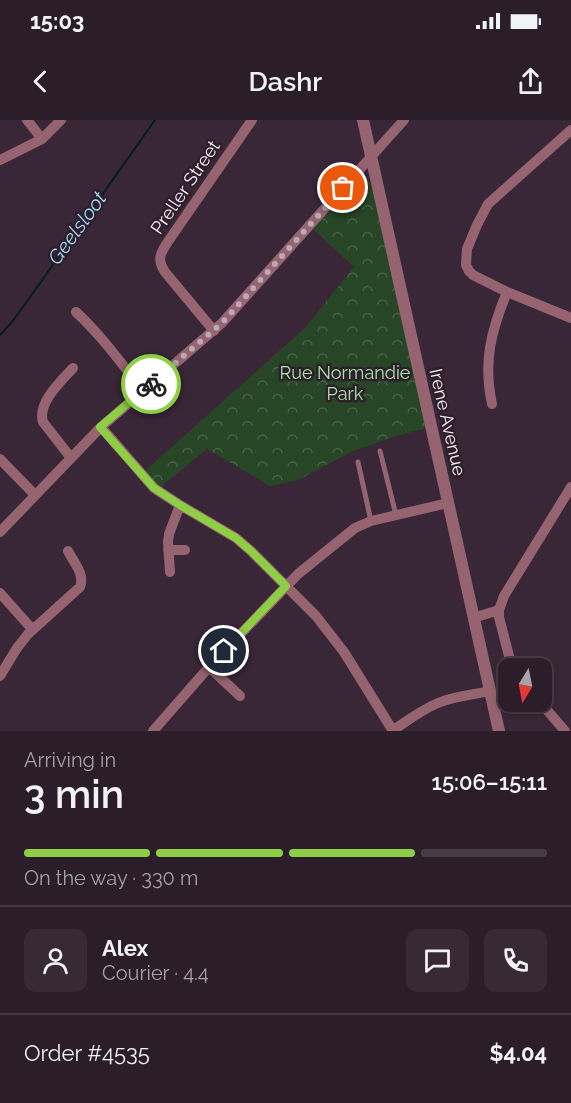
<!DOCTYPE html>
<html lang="en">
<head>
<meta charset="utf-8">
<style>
  body { margin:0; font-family:Raleway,sans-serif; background:#372a36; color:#f1f3f6; height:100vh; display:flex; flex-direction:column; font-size:22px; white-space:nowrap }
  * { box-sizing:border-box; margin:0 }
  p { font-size:20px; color:#a6a2a8 }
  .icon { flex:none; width:33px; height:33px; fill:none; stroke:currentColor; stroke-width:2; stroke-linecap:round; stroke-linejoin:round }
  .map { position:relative; height:611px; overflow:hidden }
  .side { display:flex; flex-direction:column; background:#2b1d2a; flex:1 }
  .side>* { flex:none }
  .needle { width:39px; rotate:190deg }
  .controls { position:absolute; left:498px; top:538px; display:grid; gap:12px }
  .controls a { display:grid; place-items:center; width:54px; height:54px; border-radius:12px; background:#2b1d2a; box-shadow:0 3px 9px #0003,0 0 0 2px #473b47; font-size:30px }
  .pin { position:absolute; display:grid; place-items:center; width:51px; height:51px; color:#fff; margin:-26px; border:3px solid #fff; border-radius:50%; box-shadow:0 2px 6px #0007 }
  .courier { position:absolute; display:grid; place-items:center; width:60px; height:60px; margin:-30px; border:4px solid #8dce44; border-radius:50%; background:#fff; color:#222; box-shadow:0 2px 8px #0007 }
  .summary em { font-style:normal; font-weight:600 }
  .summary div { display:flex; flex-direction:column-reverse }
  .summary { display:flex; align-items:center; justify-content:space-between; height:102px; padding:0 24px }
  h1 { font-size:39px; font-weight:600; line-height:45px }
  .bar { display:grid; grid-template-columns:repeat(4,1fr); gap:9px 6px; align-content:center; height:72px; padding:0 24px }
  .bar i { height:8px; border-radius:4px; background:#473b47 }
  .bar .selected { background:#8dce44 }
  .bar p { grid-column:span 4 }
  .line { display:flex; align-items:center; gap:15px; padding:0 24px; border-top:2px solid #473b47 }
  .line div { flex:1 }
  .round { display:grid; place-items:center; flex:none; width:63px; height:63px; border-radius:12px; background:#372a36 }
  .status { display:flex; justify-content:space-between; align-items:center; height:42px; padding:0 30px; background:#2b1d2a; direction:ltr }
  .status svg { height:16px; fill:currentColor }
  header { display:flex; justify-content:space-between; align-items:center; height:78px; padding:0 24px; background:#2b1d2a; font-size:27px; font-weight:600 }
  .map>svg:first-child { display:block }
</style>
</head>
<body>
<div class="status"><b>15:03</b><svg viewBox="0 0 49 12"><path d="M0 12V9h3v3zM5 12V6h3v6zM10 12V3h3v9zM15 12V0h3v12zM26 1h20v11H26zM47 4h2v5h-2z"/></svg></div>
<header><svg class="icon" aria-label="back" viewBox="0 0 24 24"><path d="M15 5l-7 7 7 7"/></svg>Dashr<svg class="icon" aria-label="share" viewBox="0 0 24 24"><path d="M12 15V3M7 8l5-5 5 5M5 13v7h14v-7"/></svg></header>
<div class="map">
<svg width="571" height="611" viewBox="0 0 571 611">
  <defs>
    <pattern id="park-crowns" width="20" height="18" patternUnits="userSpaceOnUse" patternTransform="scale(1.5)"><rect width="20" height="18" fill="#274626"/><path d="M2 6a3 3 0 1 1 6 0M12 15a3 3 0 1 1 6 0" fill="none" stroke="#476146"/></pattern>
  </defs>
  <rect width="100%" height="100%" fill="#392738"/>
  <path fill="url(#park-crowns)" d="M 359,59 L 365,59 L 371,63 L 426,308 L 393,317 L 351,332 L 298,360 L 270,366 L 207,329 L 159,368 L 145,351 L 305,208 L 354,147 L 313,109 Z"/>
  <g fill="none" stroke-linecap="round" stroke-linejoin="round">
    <path stroke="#031b25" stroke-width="2" d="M 0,215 L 12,202 L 28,180 L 155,0"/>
    <path stroke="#966371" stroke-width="5" d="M 380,331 L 396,395
      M 358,342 L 371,401"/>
    <path stroke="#966371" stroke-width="10" d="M 27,0 L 42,19
      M 571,10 L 488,84 L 477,105 L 467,129 L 466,145 L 469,151 L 473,155 L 507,172 L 571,198
      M 0,40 L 42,19 L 61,0
      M 76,192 C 101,215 122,244 143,271
      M 214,211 L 165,152 C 157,140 160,134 167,123 L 252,0
      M 492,284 C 483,242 491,211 507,172
      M 101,307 L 154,368 L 180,385 L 236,418 L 251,431 L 316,496 L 344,532 L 393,611
      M 71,338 L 43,302 C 37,283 61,261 73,248
      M 0,339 L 35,375
      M 0,412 L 101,307 L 222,203 L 404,0
      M 168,430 L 185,430
      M 170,452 L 168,422 L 169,414 L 180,385
      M 0,473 L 32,509
      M 499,490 L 499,497 L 510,540 L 514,549
      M 473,498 L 499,490 L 504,476 L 571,367
      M 209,547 L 240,576
      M 0,556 L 17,528 L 28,514 L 80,467 C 85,454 74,443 68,431
      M 540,582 L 565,611
      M 153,611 L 209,547 L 298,454 L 355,408 L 371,401 L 448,383
      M 392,611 C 407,601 421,590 438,583 C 454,576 473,575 490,571"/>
    <path stroke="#966371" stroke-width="12" d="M 363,0 L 499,611"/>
  </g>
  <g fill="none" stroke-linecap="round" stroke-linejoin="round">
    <path stroke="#b8aab7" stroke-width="6" stroke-dasharray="0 10.8" d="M 151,264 L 222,203 L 343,68"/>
    <path stroke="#8dce44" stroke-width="8" d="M 151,264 L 100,307 L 154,368 L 180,385 L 236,418 L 251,431 L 286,466 L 224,531"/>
  </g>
  <g text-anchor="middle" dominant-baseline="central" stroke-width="5" stroke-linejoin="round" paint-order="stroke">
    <g font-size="18" fill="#fcf1fb" stroke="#2e1e2e">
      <text transform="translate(185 67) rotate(-56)">Preller Street</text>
      <text transform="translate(448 302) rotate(77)">Irene Avenue</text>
    </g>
    <g font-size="18" fill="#a1e79e" stroke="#2e1e2e">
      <text x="345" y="252">Rue Normandie<tspan x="345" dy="21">Park</tspan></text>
    </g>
    <g font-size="20" font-style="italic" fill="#a0ddf8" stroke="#2e1e2e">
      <text transform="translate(77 108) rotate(-54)">Geelsloot</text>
    </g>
  </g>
</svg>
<div class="controls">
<a><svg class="needle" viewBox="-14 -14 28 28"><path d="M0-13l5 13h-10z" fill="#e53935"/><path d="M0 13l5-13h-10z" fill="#a6a2a8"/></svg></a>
</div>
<div class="pin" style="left:343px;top:68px;background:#ea580c"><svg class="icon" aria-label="bag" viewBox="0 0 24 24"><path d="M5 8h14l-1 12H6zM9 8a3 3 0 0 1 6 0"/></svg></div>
<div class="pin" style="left:224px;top:531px;background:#1f2937"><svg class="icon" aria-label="home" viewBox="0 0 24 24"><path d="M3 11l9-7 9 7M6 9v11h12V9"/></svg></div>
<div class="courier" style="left:151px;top:264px"><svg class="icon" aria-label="bike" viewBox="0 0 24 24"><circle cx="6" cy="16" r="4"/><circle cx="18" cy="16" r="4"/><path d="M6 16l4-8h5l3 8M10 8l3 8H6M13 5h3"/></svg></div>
</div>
<section class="side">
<div class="summary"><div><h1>3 min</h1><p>Arriving in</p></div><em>15:06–15:11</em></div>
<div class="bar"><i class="selected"></i><i class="selected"></i><i class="selected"></i><i></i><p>On the way · 330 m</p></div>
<div class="line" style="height:108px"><a class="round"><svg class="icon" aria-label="person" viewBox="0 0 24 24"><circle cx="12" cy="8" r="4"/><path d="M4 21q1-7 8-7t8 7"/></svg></a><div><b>Alex</b><p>Courier · 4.4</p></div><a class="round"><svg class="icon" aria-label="chat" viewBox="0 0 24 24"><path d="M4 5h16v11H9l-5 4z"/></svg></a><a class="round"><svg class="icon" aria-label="phone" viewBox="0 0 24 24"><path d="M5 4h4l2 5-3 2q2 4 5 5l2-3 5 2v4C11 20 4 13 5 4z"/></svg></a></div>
<div class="line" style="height:78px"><div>Order #4535</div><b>$4.04</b></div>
</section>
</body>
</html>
